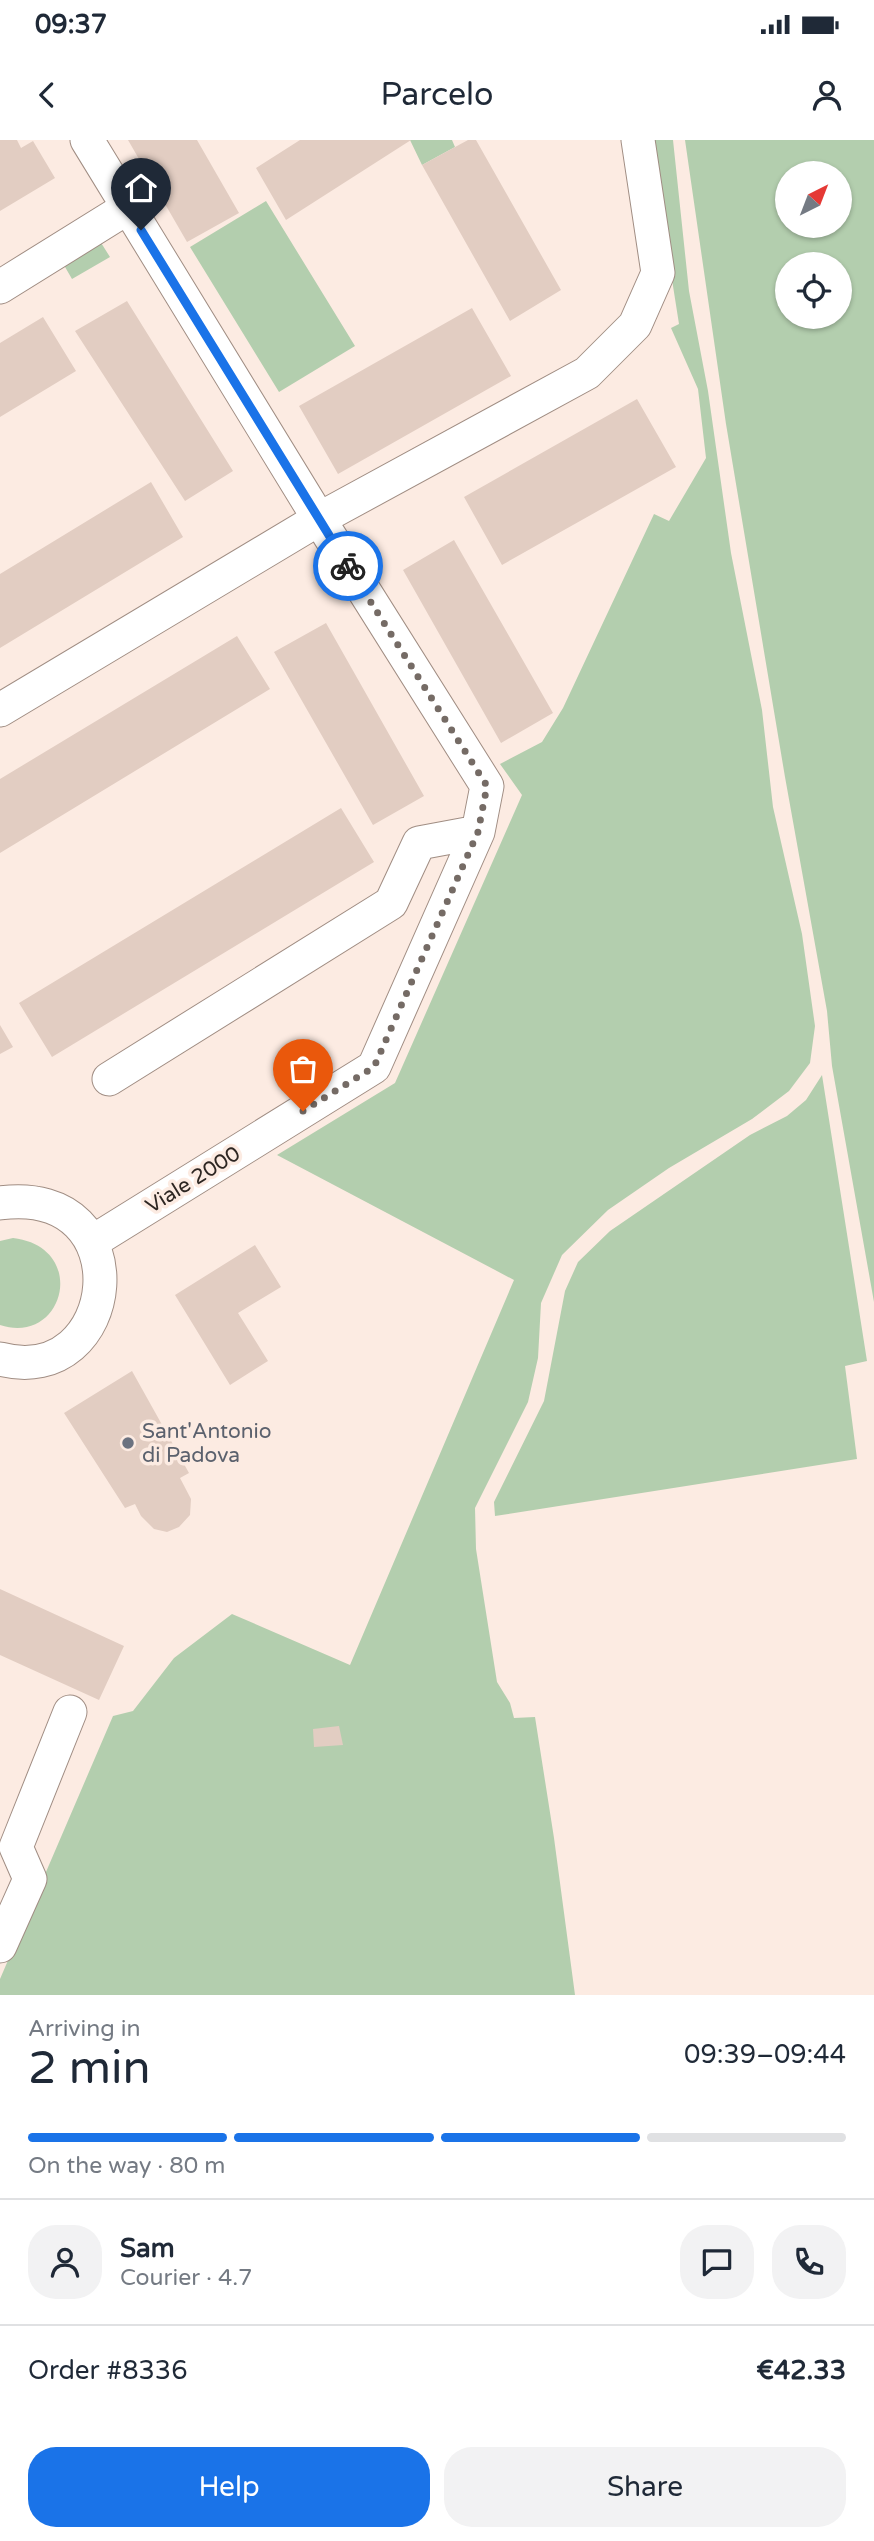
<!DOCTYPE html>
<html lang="en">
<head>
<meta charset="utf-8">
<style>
  body { margin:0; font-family:"Varela Round",sans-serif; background:#f2f2f3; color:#1f2937; height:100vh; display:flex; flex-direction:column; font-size:26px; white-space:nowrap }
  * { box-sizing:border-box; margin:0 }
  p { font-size:23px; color:#747a83 }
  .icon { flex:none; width:38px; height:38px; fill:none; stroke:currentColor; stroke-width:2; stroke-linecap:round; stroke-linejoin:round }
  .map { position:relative; height:1855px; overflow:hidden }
  .details { display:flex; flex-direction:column; background:#fff; flex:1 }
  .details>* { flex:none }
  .needle { width:46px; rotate:42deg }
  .buttons { position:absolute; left:775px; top:21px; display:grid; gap:14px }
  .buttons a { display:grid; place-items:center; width:77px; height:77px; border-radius:50%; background:#fff; box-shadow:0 2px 5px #0004; font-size:35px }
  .pin { position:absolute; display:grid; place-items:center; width:60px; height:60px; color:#fff; margin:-72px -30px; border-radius:50% 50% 50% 0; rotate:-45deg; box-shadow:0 0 7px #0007 }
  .pin .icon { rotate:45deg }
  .courier { position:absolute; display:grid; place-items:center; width:70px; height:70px; margin:-35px; border:5px solid #1a73e8; border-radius:50%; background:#fff; color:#222; box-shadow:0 2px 9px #0007 }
  .head em { font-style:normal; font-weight:600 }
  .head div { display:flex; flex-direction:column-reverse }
  .head { display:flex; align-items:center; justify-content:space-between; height:119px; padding:0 28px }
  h1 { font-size:46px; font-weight:600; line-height:52px }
  .bar { display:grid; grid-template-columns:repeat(4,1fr); gap:10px 7px; align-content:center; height:84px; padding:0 28px }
  .bar i { height:9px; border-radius:5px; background:#e0e1e3 }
  .bar .on { background:#1a73e8 }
  .bar p { grid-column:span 4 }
  .line { display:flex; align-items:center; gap:18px; padding:0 28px; border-top:2px solid #e0e1e3 }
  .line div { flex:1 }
  .round { display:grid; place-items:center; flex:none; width:74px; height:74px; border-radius:28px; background:#f2f2f3 }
  .button { display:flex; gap:14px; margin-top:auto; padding:14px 28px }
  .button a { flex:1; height:80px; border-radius:28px; background:#1a73e8; color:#fff; font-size:28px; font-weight:600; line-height:80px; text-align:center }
  .button a+a { background:#f2f2f3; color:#1f2937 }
  .status { display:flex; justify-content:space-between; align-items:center; height:49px; padding:0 35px; background:#fff; direction:ltr }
  .status svg { height:19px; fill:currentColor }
  header { display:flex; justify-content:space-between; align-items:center; height:91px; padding:0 28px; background:#fff; font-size:32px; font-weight:600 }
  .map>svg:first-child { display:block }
</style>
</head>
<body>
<div class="status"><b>09:37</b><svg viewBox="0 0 49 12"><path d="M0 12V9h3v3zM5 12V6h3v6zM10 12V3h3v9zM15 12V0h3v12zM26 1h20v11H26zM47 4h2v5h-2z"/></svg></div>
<header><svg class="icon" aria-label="back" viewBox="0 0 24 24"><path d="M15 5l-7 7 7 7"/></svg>Parcelo<svg class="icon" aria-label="person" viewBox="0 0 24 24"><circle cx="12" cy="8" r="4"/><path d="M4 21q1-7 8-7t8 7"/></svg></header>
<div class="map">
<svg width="874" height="1855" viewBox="0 0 874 1855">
  <rect width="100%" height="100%" fill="#fcebe2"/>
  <path fill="#b3ceae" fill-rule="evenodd" d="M 410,0 L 452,0 L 455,7 L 422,25 Z
    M 650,0 L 673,0 L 689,151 L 708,251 L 731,413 L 762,570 L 773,667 L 802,794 L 815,886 L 810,923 L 789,951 L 752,979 L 669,1028 L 608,1070 L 562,1115 L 541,1163 L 538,1218 L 528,1262 L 475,1368 L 476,1409 L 497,1542 L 510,1563 L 514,1578 L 535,1577 L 554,1698 L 575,1855 L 0,1855 L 0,1839 L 113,1576 L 133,1571 L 174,1518 L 232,1474 L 350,1525 L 514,1140 L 277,1015 L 395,943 L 522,655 L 500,624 L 542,602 L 563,568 L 654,374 L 669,381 L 706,318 L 698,249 L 671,188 L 679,184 Z
    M 685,0 L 874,0 L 874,1162 L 832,926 L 827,871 L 785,637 L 726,284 ZM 788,33 L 840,33 L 840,86 L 788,86 ZM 788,124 L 840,124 L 840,177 L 788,177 Z
    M 266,61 L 355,206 L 279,252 L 190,107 Z
    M 98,98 L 110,117 L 72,139 L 61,120 Z
    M 822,935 L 867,1221 L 845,1226 L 857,1319 L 495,1376 L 494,1362 L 544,1261 L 565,1151 L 578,1122 L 610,1091 L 750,995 L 787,976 L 806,960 Z
    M 13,1098 C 89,1107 65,1206 0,1185 L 0,1101 Z"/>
  <path fill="#e2cdc2" d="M 0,0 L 17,0 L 21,8 L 33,1 L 55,38 L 0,71 Z
    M 128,0 L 197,0 L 239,73 L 187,102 Z
    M 300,0 L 411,0 L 286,80 L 256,28 Z
    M 468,0 L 476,0 L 561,150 L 510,181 L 422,25 Z
    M 127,161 L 233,331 L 185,361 L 75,191 Z
    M 472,168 L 511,236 L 338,334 L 299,266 Z
    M 43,177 L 76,231 L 0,277 L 0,203 Z
    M 637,259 L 676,327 L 502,425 L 464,357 Z
    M 151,342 L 183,397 L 0,508 L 0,434 Z
    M 454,400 L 553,573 L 501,603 L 403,430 Z
    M 326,483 L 424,656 L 373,685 L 274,512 Z
    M 237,496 L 270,549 L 0,713 L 0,639 Z
    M 341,668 L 374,722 L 52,917 L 19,863 Z
    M 0,885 L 13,907 L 0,914 Z
    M 255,1105 L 281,1147 L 238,1173 L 268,1221 L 230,1245 L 175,1155 Z
    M 132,1231 L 189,1333 L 180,1338 L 191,1359 L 190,1375 L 179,1387 L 167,1392 L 154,1389 L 141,1376 L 135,1364 L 125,1368 L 64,1273 Z
    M 0,1449 L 124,1506 L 99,1560 L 0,1515 Z
    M 339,1586 L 343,1605 L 314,1607 L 313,1589 Z"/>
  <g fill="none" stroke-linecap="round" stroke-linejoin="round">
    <g stroke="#a08d83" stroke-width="35">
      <path id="minor" d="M 87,0 L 319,379 L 487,646 L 478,692 L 374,927 L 92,1102
        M 0,147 L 127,68
        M 0,570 L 319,379 L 587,233 L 635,185 L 658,133 L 638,0
        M 109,939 L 391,763 L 419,703 L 478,692
        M 0,1063 C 145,1044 121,1251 0,1219
        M 0,1806 L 30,1739 L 16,1707 L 70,1572"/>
    </g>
    <use href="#minor" stroke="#fff" stroke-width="33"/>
  </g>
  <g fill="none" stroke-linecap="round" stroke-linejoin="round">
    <path stroke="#756b65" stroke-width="7" stroke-dasharray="0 12.6" d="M 303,971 L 374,927 L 478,692 L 487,646 L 348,426"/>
    <path stroke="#1a73e8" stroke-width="9" d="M 141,90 L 348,426"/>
  </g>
  <circle fill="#6b7280" stroke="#fcebe2" stroke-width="2.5" cx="128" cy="1303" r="7"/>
  <g text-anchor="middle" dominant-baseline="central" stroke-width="7" stroke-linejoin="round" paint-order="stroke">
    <g font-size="21" fill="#2d2622" stroke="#fcebe2">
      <text transform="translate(193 1040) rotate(-32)">Viale 2000</text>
    </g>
    <g font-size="21" fill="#5b616d" stroke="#fcebe2" text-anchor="start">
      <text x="142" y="1291">Sant'Antonio<tspan x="142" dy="24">di Padova</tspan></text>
    </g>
  </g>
</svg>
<div class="buttons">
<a><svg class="needle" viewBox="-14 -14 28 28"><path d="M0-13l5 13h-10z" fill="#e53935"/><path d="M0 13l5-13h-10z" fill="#747a83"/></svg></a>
<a><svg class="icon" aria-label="locate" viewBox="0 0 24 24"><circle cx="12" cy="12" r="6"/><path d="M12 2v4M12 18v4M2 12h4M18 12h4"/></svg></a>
</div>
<div class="pin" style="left:303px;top:971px;background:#ea580c"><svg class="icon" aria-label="bag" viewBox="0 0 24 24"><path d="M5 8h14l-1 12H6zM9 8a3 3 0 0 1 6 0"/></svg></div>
<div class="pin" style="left:141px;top:90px;background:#1f2937"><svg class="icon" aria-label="home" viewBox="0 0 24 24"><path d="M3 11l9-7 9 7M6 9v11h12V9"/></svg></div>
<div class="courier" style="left:348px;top:426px"><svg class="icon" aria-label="bike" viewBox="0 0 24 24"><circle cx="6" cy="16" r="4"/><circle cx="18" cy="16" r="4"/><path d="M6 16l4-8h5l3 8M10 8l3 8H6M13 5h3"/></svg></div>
</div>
<section class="details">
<div class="head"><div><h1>2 min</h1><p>Arriving in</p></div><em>09:39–09:44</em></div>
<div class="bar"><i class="on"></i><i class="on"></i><i class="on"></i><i></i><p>On the way · 80 m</p></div>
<div class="line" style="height:126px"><a class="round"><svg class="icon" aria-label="person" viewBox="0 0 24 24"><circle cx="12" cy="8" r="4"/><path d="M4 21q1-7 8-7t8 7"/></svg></a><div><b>Sam</b><p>Courier · 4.7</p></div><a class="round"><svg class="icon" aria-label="chat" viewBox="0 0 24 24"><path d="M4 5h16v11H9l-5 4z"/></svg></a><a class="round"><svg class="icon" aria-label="phone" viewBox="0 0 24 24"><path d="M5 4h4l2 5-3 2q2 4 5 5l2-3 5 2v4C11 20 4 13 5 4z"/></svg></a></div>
<div class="line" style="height:91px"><div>Order #8336</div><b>€42.33</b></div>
<div class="button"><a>Help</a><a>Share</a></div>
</section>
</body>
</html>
